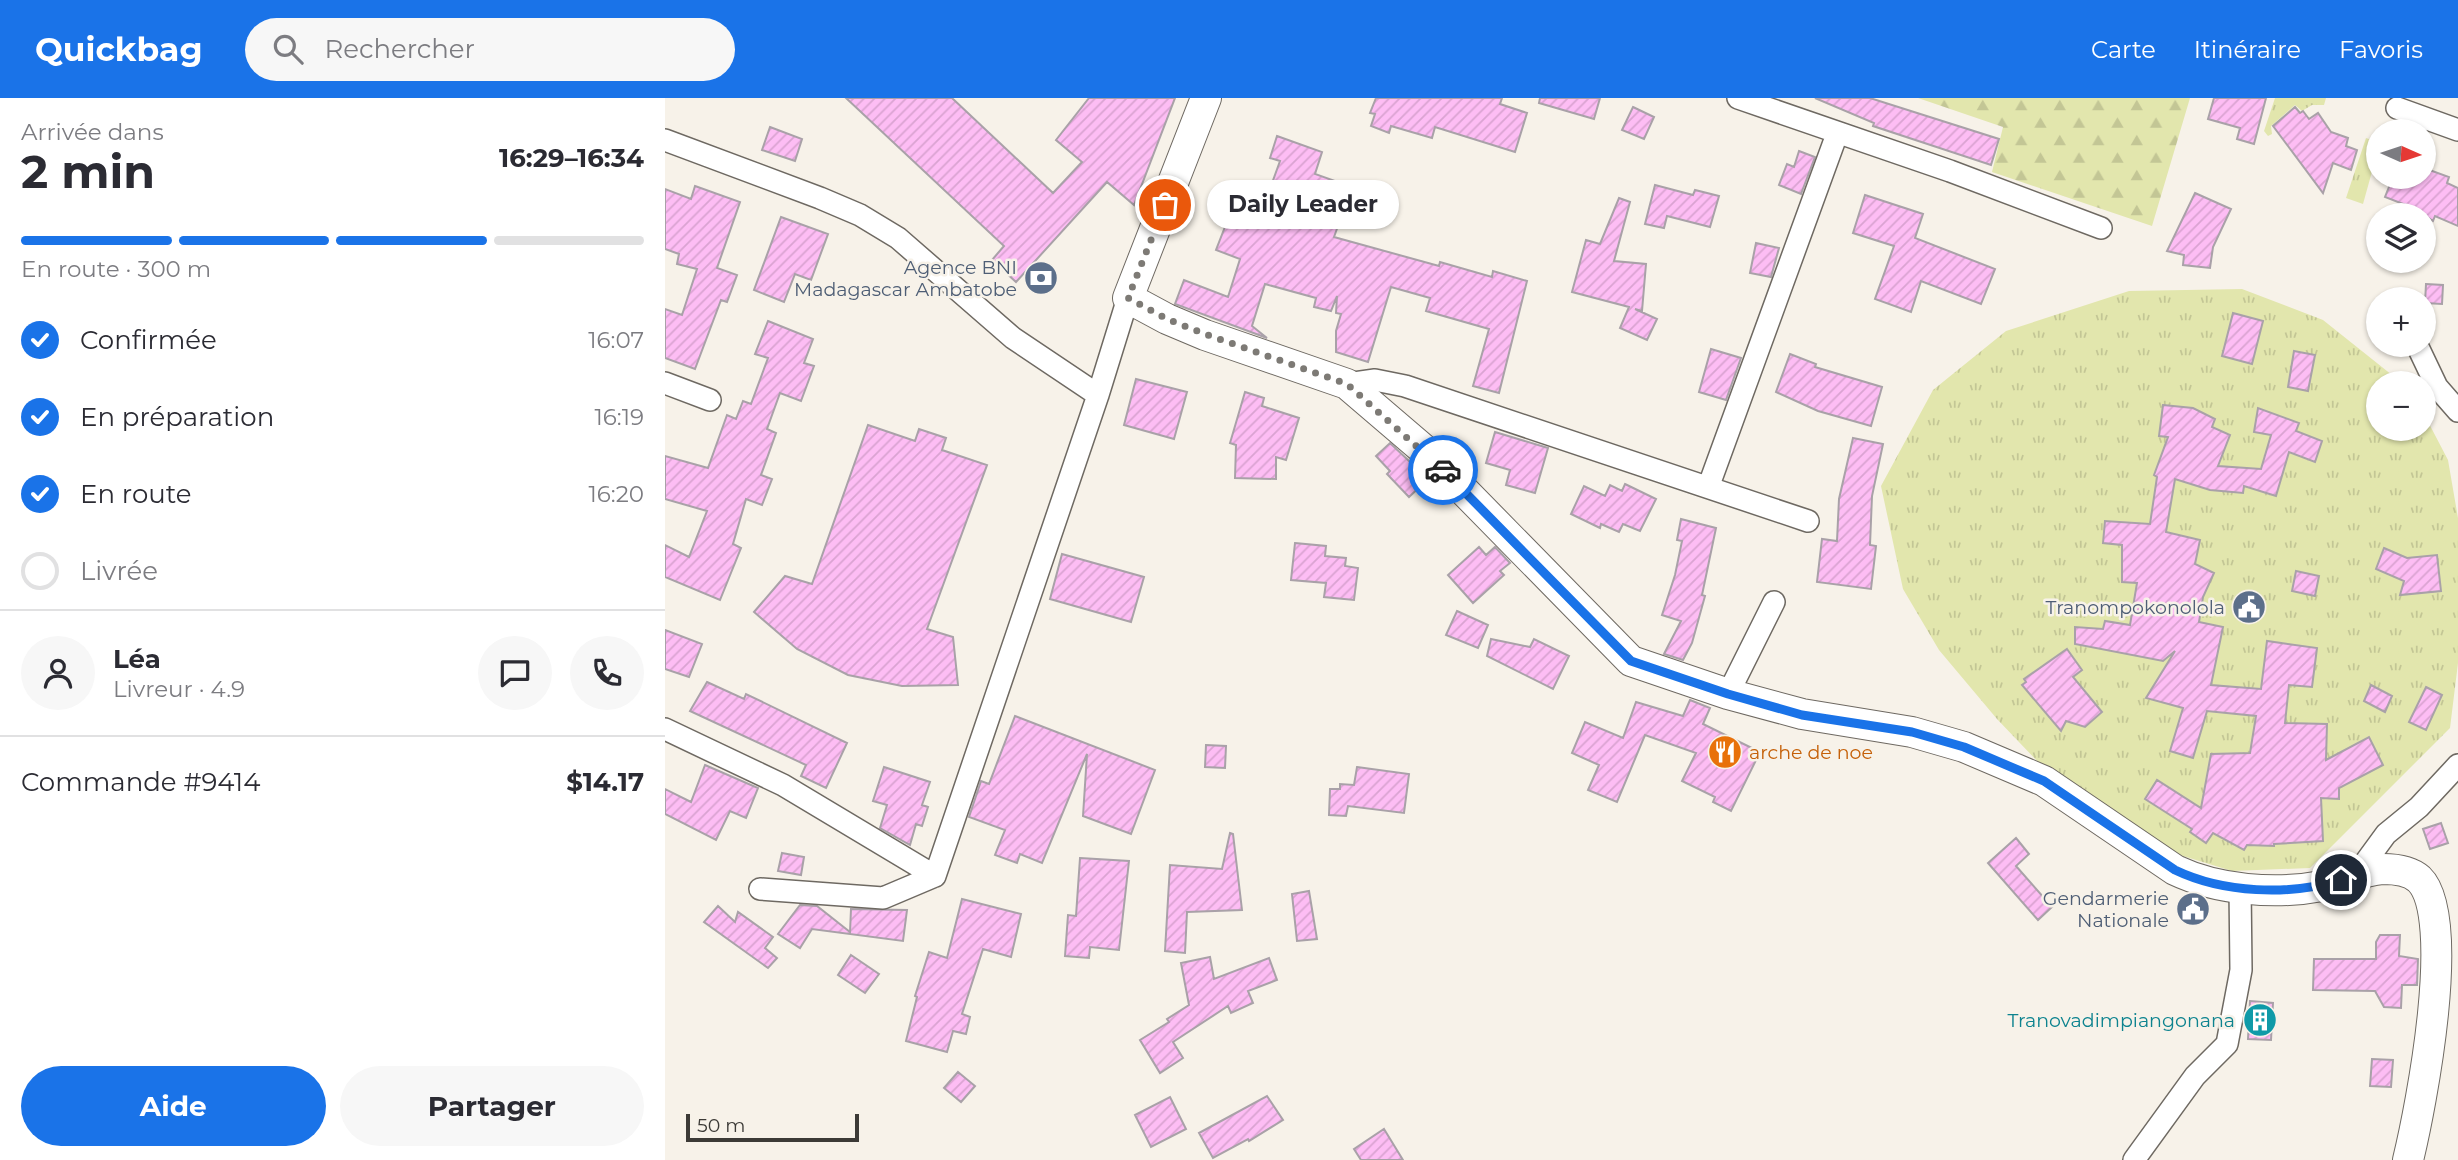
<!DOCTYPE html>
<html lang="fr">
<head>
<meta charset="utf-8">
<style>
  body { margin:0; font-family:Montserrat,sans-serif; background:#f7f7f7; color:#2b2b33; height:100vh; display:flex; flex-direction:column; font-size:26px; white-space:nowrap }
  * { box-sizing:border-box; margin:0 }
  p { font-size:23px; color:#7c7c81 }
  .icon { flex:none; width:38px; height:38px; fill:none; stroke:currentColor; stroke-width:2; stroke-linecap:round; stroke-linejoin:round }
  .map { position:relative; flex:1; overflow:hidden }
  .side { display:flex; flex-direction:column; background:#fff; width:665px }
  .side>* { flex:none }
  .needle { width:46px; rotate:93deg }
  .fabs { position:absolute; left:1701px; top:21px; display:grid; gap:14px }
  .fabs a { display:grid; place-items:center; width:70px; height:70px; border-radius:50%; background:#fff; box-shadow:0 2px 5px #0004; font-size:35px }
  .scale { position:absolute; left:21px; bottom:18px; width:173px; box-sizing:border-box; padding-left:7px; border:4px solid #3c3a36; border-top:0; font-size:19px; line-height:24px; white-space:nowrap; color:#3c3a36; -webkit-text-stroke:5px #f7f2e9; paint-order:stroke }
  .pin { position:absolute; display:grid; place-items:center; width:60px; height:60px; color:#fff; margin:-30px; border:4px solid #fff; border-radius:50%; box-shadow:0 2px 7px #0007 }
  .courier { position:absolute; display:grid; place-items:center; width:70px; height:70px; margin:-35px; border:5px solid #1a73e8; border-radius:50%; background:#fff; color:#222; box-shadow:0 2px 9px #0007 }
  .bubble { position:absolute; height:49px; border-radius:24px; background:#fff; box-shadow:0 2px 5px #0004; font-size:23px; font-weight:700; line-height:49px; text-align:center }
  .headline em { font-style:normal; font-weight:700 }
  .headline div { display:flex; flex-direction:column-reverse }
  .headline { display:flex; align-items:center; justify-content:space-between; height:119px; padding:0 21px }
  h1 { font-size:46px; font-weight:700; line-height:52px }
  .bar { display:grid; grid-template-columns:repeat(4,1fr); gap:10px 7px; align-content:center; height:84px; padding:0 21px }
  .bar i { height:9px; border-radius:5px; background:#e1e1e2 }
  .bar .active { background:#1a73e8 }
  .bar p { grid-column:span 4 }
  .line { display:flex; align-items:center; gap:18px; padding:0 21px; border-top:2px solid #e1e1e2 }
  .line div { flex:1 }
  .round { display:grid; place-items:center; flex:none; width:74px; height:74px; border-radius:37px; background:#f7f7f7 }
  ol { padding:0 21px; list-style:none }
  li { display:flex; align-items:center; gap:21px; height:77px }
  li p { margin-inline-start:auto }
  li .icon { padding:7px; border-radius:50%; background:#1a73e8; color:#fff; stroke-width:4 }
  li:last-child { color:#7c7c81 }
  li i { width:38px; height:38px; border:4px solid #e1e1e2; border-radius:50% }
  .button { display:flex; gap:14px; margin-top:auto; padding:14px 21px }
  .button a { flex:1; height:80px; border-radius:42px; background:#1a73e8; color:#fff; font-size:28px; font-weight:700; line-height:80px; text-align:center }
  .button a+a { background:#f7f7f7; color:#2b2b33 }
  header { display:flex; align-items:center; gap:42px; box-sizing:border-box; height:98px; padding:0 35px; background:#1a73e8; color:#fff }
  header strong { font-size:33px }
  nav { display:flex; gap:38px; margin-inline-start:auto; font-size:24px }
  .search { width:490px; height:63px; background:#f7f7f7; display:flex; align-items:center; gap:18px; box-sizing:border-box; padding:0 24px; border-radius:38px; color:#7c7c81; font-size:26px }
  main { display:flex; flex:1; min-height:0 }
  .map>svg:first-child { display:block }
</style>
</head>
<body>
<header>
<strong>Quickbag</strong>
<div class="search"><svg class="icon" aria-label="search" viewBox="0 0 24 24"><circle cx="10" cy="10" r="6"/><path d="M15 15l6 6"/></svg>Rechercher</div>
<nav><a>Carte</a><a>Itinéraire</a><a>Favoris</a></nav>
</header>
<main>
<section class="side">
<div class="headline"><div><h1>2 min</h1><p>Arrivée dans</p></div><em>16:29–16:34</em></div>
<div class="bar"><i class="active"></i><i class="active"></i><i class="active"></i><i></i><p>En route · 300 m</p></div>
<ol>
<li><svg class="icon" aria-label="check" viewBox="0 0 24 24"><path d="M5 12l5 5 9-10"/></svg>Confirmée<p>16:07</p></li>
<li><svg class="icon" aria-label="check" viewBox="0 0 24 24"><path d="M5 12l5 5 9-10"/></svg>En préparation<p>16:19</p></li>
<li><svg class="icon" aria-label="check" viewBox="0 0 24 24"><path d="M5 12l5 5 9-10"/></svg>En route<p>16:20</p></li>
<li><i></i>Livrée</li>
</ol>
<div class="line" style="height:126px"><a class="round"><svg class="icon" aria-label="person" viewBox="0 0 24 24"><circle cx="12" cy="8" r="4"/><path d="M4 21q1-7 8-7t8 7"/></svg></a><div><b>Léa</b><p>Livreur · 4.9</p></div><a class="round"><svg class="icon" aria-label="chat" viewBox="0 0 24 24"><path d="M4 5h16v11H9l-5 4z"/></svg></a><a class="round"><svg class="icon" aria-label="phone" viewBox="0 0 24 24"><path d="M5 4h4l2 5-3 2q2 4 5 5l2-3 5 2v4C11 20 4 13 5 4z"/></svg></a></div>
<div class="line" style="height:91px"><div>Commande #9414</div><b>$14.17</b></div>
<div class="button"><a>Aide</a><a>Partager</a></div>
</section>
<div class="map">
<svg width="1793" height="1062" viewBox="0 0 1793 1062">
  <defs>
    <pattern id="grass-tufts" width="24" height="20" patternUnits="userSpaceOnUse" patternTransform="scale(1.75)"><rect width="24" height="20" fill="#e2e6ad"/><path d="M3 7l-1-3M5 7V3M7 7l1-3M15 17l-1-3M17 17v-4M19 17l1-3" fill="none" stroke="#c3c695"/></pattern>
    <pattern id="forest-firs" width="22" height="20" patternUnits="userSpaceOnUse" patternTransform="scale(1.75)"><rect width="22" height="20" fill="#e2e6ad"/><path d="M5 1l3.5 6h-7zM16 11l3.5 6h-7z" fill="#c3c695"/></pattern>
    <pattern id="building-hatch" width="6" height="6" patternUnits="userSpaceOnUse" patternTransform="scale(1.75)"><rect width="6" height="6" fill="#fdbdf4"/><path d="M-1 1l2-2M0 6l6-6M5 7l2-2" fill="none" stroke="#daa3d2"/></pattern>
  </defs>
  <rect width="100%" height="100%" fill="#f7f2e9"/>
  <path fill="url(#grass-tufts)" d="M 1610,0 L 1661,0 L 1659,7 L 1647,7 L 1637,13 L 1630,7 L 1606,28 L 1607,36 L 1603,38 L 1599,33 Z
    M 1701,40 L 1713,44 L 1713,52 L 1698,106 L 1681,100 Z
    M 1577,191 L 1658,222 L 1737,285 L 1713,285 L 1713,331 L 1759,331 L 1759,316 L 1783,362 L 1793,420 L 1793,565 L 1785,630 L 1645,770 L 1567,773 L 1482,747 L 1395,687 L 1332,621 L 1274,552 L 1238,491 L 1216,388 L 1268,292 L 1341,233 L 1464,193 Z"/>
  <path fill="url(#forest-firs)" d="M 1253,0 L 1525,0 L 1487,128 L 1327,74 L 1338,29 Z"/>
  <path fill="url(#building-hatch)" stroke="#a9a1a8" stroke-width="2" d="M 181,0 L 287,0 L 388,95 L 417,64 L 391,42 L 424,0 L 510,0 L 469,107 L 442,84 L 351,184 L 327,162 L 339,148 Z
    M 711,0 L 837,0 L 835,6 L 862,15 L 850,54 L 770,29 L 767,40 L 726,28 L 724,35 L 706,28 L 710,16 L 705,15 Z
    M 875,0 L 935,0 L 929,21 L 874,5 Z
    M 1150,0 L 1205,0 L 1334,41 L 1326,67 L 1208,28 L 1209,25 Z
    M 1549,0 L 1601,0 L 1589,46 L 1572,41 L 1575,30 L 1543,21 Z
    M 968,9 L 989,19 L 979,41 L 957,32 Z
    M 1630,9 L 1635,15 L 1638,13 L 1644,21 L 1653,15 L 1666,34 L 1683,40 L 1681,48 L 1692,52 L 1686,72 L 1668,65 L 1658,95 L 1608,28 Z
    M 105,29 L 137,41 L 130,63 L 97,52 Z
    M 612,38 L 657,54 L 650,76 L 687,89 L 669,139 L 774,168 L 775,164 L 827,179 L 828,173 L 862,183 L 834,295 L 808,288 L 824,231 L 761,213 L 765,200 L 726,189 L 703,264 L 671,254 L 671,233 L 676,216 L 671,215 L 672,198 L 666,213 L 649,209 L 651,200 L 600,186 L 587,228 L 602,240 L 510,206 L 519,182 L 563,199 L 575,161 L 551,152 L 565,116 L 592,127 L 615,63 L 605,60 Z
    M 1134,53 L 1150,59 L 1136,96 L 1114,87 L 1122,66 L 1129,69 Z
    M 1759,70 L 1784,79 L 1782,85 L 1793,90 L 1793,128 L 1770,118 L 1768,123 L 1759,117 L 1750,116 L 1751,111 L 1720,99 L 1728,79 L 1759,79 Z
    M 990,87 L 1028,97 L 1030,92 L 1054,98 L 1045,129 L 1002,118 L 999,130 L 980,126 Z
    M 30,88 L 75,104 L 52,170 L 72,177 L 62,204 L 56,202 L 30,271 L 0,260 L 0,211 L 17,217 L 32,171 L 12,166 L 14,156 L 0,151 L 0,91 L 26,101 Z
    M 1530,95 L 1566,111 L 1548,149 L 1545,170 L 1518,167 L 1519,157 L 1502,153 Z
    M 1200,97 L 1258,116 L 1250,140 L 1330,171 L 1316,206 L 1256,183 L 1246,214 L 1210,201 L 1229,148 L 1188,135 Z
    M 954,100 L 965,104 L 949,163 L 981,166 L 977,213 L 970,211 L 992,221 L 982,242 L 955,230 L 964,209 L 907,194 L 921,142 L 935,146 Z
    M 116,119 L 163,136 L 146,182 L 130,176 L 119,204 L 89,192 Z
    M 1091,145 L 1114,150 L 1106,179 L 1085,175 Z
    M 1761,186 L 1778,187 L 1777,206 L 1760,205 Z
    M 1568,215 L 1598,223 L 1587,266 L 1557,258 Z
    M 103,223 L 148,241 L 139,265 L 149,268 L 136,303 L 115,295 L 102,331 L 111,335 L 96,377 L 107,381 L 97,407 L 81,401 L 68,446 L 76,450 L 55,502 L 0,479 L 0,447 L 24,459 L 42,413 L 0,401 L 0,358 L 43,370 L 62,317 L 71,321 L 78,303 L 86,306 L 103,260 L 90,256 Z
    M 1046,251 L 1076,260 L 1061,302 L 1034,294 Z
    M 1629,253 L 1650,257 L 1643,293 L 1623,289 Z
    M 1125,256 L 1151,266 L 1150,269 L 1217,289 L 1206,328 L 1153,313 L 1111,294 Z
    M 471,281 L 522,294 L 509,341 L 459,327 Z
    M 580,294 L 599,300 L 597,308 L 634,320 L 621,362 L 611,359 L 611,381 L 570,380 L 571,347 L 565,345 Z
    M 1498,307 L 1528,310 L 1550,321 L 1547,329 L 1565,337 L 1553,368 L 1596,371 L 1606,337 L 1589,334 L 1593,310 L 1634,325 L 1631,333 L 1657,343 L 1650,364 L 1624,354 L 1611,398 L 1579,388 L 1578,395 L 1545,392 L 1510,381 L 1501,434 L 1535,442 L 1530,466 L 1549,475 L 1538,499 L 1534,524 L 1558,529 L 1546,587 L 1596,591 L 1602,543 L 1652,550 L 1647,589 L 1624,587 L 1620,625 L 1662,626 L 1661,662 L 1704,639 L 1718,667 L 1674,690 L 1674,701 L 1656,700 L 1658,743 L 1609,746 L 1609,748 L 1582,747 L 1579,752 L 1548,735 L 1541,745 L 1525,734 L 1527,731 L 1480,701 L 1492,682 L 1536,710 L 1546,656 L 1585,655 L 1591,618 L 1542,613 L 1528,660 L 1505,653 L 1518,610 L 1481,600 L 1510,553 L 1498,563 L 1410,546 L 1410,529 L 1438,531 L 1440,523 L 1465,527 L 1472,485 L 1457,484 L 1457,447 L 1438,445 L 1440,423 L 1485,426 L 1492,379 L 1489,377 L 1503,339 L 1494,338 Z
    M 203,327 L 250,343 L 254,331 L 281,340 L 277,352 L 322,367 L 262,531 L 288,539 L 293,587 L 237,588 L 183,577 L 132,551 L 89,514 L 120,478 L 147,486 Z
    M 830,334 L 883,350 L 870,395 L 841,387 L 845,372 L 821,365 Z
    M 1188,340 L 1218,346 L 1207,398 L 1205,447 L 1211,448 L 1206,491 L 1152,484 L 1157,441 L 1172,443 L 1174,401 Z
    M 725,345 L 763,381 L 744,399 L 722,376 L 725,373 L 711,358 Z
    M 960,386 L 991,401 L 975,433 L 958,426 L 954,434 L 936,426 L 935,430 L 906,416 L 919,388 L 940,398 L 945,387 L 957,393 Z
    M 1016,421 L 1051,430 L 1037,497 L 1040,498 L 1027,545 L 1018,562 L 999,556 L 1016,523 L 997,517 L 1010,477 L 1017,443 L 1012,442 Z
    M 630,445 L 661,448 L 660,458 L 681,460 L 680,468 L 693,470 L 689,502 L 659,499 L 661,485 L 626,482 Z
    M 814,449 L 821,457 L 830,449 L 845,465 L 835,473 L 839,477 L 808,505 L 783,477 Z
    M 1719,450 L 1742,460 L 1772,457 L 1776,493 L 1735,497 L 1739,483 L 1711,471 Z
    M 397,456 L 479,479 L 466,524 L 385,501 Z
    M 1631,473 L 1654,478 L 1650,498 L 1627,493 Z
    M 792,513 L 823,527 L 813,550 L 781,537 Z
    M 0,532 L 37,546 L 24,579 L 0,571 Z
    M 826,541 L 865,549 L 869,541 L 904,558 L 888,591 L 822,558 Z
    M 1402,551 L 1417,572 L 1408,579 L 1437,614 L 1420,629 L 1401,623 L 1396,633 L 1357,587 L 1361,584 L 1359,581 Z
    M 42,584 L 79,601 L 81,596 L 182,645 L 161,690 L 136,678 L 141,667 L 25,613 Z
    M 1706,587 L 1727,598 L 1720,614 L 1699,603 Z
    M 1761,589 L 1777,597 L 1761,632 L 1744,624 Z
    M 1025,602 L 1045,610 L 1038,626 L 1095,654 L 1066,713 L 1048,704 L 1050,699 L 1017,683 L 1031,655 L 980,637 L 952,704 L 923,692 L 934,667 L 907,655 L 920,624 L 958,640 L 971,604 L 1018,618 Z
    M 350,618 L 490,672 L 466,736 L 418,718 L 422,656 L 377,765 L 355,756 L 352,765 L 330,757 L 340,732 L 304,719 L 316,683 L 324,686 Z
    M 541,647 L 561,648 L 560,670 L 540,669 Z
    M 40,667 L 93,690 L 81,720 L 65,713 L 51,742 L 0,716 L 0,691 L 26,704 Z
    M 219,669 L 265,684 L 257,707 L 263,709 L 257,728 L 251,726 L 245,747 L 215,730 L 222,707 L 208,703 Z
    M 692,669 L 744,676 L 739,715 L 683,708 L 681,718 L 664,717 L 665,691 L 675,691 L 675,686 L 689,687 Z
    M 1776,725 L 1783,745 L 1765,751 L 1758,731 Z
    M 565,735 L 568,736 L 577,812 L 522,814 L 520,855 L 500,853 L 505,767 L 557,771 Z
    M 1351,740 L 1364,756 L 1351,768 L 1387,809 L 1373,822 L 1323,765 Z
    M 117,755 L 139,759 L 136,777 L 113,773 Z
    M 415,760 L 464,763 L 454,852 L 425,849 L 424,860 L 400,858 L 403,817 L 411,818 Z
    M 644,793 L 652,841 L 632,843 L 627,796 Z
    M 297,801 L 356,816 L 346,859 L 318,851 L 297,916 L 305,919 L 301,936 L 288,933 L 282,954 L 241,943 L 252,899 L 250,898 L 264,854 L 282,860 Z
    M 135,807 L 152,808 L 185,834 L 186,811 L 242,812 L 238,843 L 147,831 L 135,850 L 113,836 Z
    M 53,808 L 70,824 L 73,814 L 108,839 L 100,850 L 112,860 L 103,870 L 39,824 Z
    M 1715,837 L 1735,837 L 1734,858 L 1753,861 L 1752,887 L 1737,887 L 1736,910 L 1719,909 L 1710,893 L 1648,892 L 1649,861 L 1711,861 L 1711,844 Z
    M 186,857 L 214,876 L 200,895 L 173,877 Z
    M 545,859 L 549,881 L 604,860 L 612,882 L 583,893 L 588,905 L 566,915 L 563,908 L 508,944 L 518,960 L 495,975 L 475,942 L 504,924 L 502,921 L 524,907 L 516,865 Z
    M 1585,903 L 1608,905 L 1606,942 L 1583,941 Z
    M 1707,961 L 1728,962 L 1726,989 L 1705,988 Z
    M 293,974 L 310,988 L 296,1004 L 279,990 Z
    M 602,998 L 618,1022 L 584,1043 L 583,1041 L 548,1060 L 534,1035 Z
    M 505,999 L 521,1031 L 486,1049 L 470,1017 Z
    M 719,1031 L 738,1062 L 696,1062 L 689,1051 Z"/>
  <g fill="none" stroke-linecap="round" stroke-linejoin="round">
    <g stroke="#6e6962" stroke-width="24">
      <path id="street" d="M 1073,0 L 1285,73 L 1436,130
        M 1732,10 L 1793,32
        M 0,42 L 155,100 L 195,117 L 233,140 L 348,240 L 433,297
        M 1752,247 L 1772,289 L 1793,313
        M 0,285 L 45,302
        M 682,286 L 710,282 L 740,288 L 1143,423
        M 1044,387 L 1172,36
        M 1063,596 L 1109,504
        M 0,631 L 118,687 L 270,778
        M 1691,777 L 1721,736 L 1754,709 L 1793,667
        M 270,778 L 433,297 L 463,200
        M 95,791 L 218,800 L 270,778
        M 1469,1062 L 1530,978 L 1562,946 L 1576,872 L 1575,789"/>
    </g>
    <g stroke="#6e6962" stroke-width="32">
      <path id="secondary" d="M 541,0 L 463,200 L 502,221 L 540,237 L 682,286 L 758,351 L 966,563 L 1063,596 L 1137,616 L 1247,634 L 1299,649 L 1379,683 L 1510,772 C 1552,792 1610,797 1657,788 C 1677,784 1697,772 1718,771 C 1730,771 1745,773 1754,781 C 1793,818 1756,1009 1743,1062"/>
    </g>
    <use href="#street" stroke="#fff" stroke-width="21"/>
    <use href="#secondary" stroke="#fff" stroke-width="30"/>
  </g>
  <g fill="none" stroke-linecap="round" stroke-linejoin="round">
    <path stroke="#7d7a75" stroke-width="7" stroke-dasharray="0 12.6" d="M 500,107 L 463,200 L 502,221 L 540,236 L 682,286 L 778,372"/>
    <path stroke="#1a73e8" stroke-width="9" d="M 778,372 L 966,563 L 1063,596 L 1137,617 L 1247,634 L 1299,649 L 1379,683 L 1510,772 C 1558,795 1624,798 1676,782"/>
  </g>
  <defs>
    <g id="bank-disc" transform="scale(1.75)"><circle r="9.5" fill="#5c6f8a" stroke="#f7f2e9"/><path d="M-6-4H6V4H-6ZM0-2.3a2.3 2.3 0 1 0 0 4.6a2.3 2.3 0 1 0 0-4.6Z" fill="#fff"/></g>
    <g id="civic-disc" transform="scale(1.75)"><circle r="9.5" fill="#5c6f8a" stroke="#f7f2e9"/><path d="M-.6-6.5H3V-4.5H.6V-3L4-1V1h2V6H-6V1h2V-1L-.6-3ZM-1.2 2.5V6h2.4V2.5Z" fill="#fff"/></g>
    <g id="restaurant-disc" transform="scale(1.75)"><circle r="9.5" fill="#e8710a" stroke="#f7f2e9"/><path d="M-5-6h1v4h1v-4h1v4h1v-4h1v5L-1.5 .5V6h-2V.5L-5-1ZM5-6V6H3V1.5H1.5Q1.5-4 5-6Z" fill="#fff"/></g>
    <g id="building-disc" transform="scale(1.75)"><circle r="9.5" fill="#0f9aa8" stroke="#f7f2e9"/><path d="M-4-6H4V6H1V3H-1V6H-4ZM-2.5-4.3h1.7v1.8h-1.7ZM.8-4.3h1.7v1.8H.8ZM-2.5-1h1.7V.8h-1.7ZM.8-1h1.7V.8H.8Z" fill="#fff"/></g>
  </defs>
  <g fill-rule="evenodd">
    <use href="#bank-disc" x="376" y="180"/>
    <use href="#civic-disc" x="1584" y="509"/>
    <use href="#restaurant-disc" x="1060" y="654"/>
    <use href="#civic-disc" x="1528" y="811"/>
    <use href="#building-disc" x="1595" y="922"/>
  </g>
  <g text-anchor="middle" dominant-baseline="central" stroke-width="5" stroke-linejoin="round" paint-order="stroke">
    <g font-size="19" fill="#4e5e75" stroke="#f7f2e9" text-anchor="end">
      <text x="352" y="169">Agence BNI<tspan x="352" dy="22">Madagascar Ambatobe</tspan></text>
      <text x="1560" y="509">Tranompokonolola</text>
      <text x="1504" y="800">Gendarmerie<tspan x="1504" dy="22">Nationale</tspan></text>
    </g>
    <g font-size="19" fill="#c56008" stroke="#f7f2e9" text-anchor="start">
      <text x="1084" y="654">arche de noe</text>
    </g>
    <g font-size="19" fill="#0d838f" stroke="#f7f2e9" text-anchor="end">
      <text x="1570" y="922">Tranovadimpiangonana</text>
    </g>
  </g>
</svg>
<div class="fabs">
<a><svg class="needle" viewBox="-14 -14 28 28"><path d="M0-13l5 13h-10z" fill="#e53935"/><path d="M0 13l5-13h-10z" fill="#7c7c81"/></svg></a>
<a><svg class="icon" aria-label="layers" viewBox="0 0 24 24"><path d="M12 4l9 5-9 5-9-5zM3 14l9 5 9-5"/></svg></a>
<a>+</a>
<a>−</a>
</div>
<div class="scale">50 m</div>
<div class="pin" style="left:500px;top:107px;background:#ea580c"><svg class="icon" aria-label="bag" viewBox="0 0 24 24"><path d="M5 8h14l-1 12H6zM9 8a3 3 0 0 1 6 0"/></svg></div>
<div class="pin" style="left:1676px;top:782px;background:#1f2937"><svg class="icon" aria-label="home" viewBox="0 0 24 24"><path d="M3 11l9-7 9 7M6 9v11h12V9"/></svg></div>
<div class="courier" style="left:778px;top:372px"><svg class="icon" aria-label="car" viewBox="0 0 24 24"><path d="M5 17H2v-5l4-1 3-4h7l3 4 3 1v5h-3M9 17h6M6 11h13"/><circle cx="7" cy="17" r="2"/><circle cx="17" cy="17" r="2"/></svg></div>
<div class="bubble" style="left:542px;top:82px;width:192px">Daily Leader</div>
</div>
</main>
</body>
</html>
